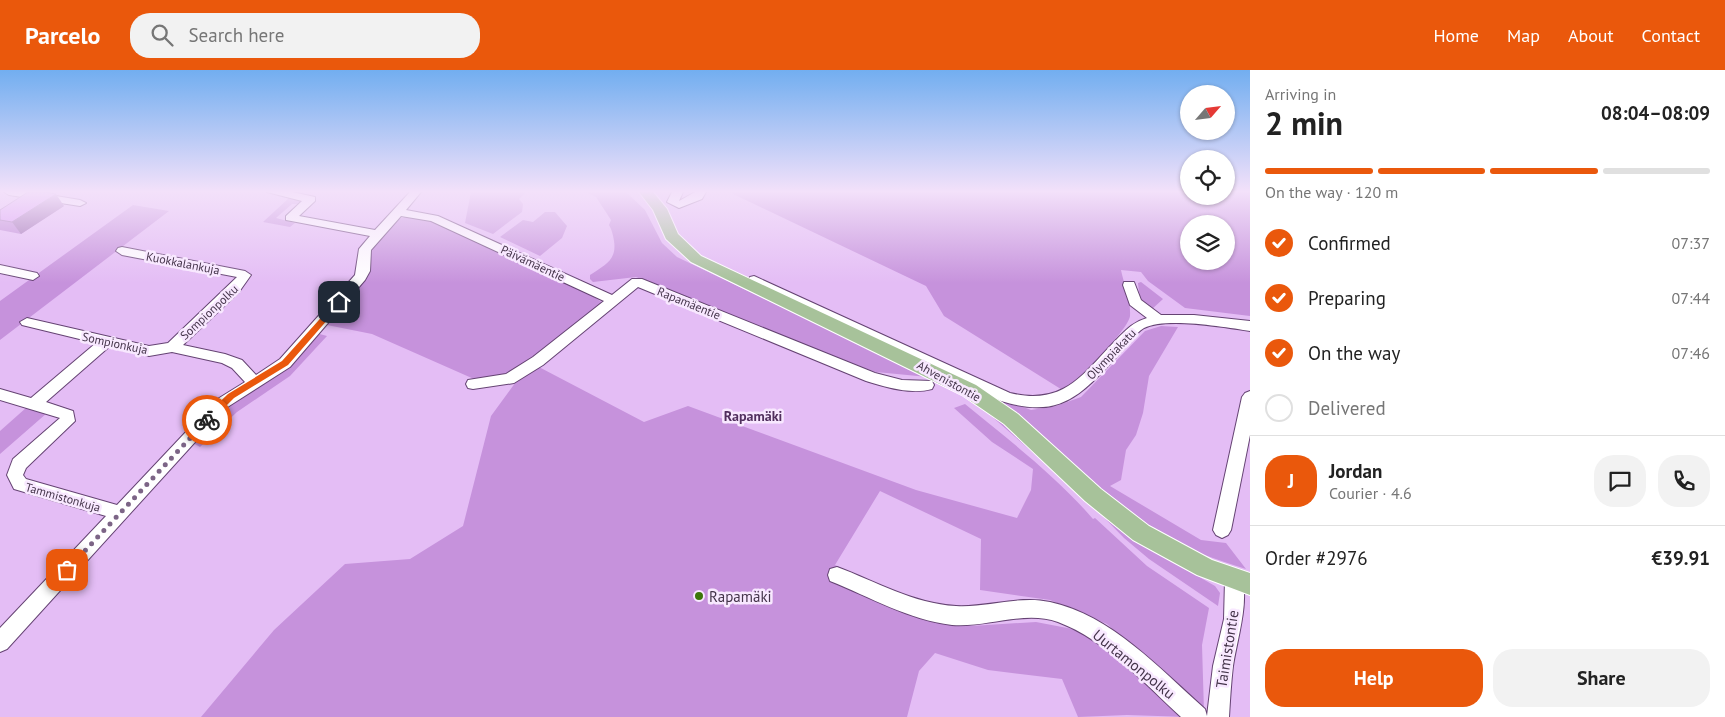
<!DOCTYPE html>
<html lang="en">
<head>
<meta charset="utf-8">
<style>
  body { margin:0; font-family:"PT Sans",sans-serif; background:#f2f2f2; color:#222; height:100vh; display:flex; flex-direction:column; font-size:19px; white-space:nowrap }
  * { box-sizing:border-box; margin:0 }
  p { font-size:16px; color:#767676 }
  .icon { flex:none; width:28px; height:28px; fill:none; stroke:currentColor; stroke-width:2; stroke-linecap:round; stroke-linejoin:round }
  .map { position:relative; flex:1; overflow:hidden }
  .drawer { display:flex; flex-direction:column; background:#fff; width:475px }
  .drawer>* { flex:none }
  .needle { width:32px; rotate:62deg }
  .tools { position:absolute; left:1180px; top:15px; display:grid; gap:10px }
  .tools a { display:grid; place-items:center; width:55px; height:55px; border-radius:50%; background:#fff; box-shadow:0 1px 4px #0004; font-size:25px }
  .pin { position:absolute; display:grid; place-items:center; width:42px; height:42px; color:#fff; margin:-21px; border-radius:10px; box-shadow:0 2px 8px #0006 }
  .courier { position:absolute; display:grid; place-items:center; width:50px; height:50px; margin:-25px; border:4px solid #ea580c; border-radius:50%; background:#fff; color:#222; box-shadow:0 1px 6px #0007 }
  .overview em { font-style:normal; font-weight:700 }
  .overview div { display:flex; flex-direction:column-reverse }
  .overview { display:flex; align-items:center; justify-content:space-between; height:85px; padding:0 15px }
  h1 { font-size:32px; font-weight:700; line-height:38px }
  .bar { display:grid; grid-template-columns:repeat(4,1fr); gap:8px 5px; align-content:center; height:60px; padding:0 15px }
  .bar i { height:6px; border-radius:4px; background:#e0e0e0 }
  .bar .active { background:#ea580c }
  .bar p { grid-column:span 4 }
  .line { display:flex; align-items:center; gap:12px; padding:0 15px; border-top:1px solid #e0e0e0 }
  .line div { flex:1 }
  .round { display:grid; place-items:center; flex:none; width:52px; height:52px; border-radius:20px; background:#f2f2f2 }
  ol { padding:0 15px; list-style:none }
  li { display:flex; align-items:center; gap:15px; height:55px }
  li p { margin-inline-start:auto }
  li .icon { padding:5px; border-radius:50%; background:#ea580c; color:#fff; stroke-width:4 }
  li:last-child { color:#767676 }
  li i { width:28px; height:28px; border:2px solid #e0e0e0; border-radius:50% }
  .button { display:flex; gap:10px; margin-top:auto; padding:10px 15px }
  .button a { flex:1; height:58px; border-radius:20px; background:#ea580c; color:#fff; font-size:20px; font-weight:700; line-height:58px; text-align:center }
  .button a+a { background:#f2f2f2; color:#222 }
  header { display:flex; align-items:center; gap:30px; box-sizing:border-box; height:70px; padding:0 25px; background:#ea580c; color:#fff }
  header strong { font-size:24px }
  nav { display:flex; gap:28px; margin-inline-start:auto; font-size:18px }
  .search { width:350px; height:45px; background:#f2f2f2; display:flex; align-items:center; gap:12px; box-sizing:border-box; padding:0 18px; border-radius:20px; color:#767676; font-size:19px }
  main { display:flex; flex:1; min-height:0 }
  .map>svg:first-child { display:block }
</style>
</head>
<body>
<header>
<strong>Parcelo</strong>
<div class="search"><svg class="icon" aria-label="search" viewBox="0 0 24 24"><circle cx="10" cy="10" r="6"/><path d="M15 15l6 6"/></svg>Search here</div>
<nav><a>Home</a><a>Map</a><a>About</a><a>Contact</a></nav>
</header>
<main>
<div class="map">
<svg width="1250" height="647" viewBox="0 0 1250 647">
  <rect width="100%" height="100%" fill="#e4bdf5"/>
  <path fill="#c692dc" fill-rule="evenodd" d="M 471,122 L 526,122 L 519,129 L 523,134 L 522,142 L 493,164 L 465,153 Z
    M 585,122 L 626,122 L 645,140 L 662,173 L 677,187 L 928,307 L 876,302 L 864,298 L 636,207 L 593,212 L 590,209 L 590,205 C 605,195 617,190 614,171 C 613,165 612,160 609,155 L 611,150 L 596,127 Z
    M 729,122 L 1189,122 L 1189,126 L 1226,126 L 1226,122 L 1250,122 L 1250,246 L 1185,238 L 1148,211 L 1141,202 L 1121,200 C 1124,215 1131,230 1130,246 C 1129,259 1077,311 1064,321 L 944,246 L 926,216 ZM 1189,154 L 1226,154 L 1226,191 L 1189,191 Z
    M 290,127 L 302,130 L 299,134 L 292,134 L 276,148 L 295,153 L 290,157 L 263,152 Z
    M 133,135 L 169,141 L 0,270 L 0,231 Z
    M 545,142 L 555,142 L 567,156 L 562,168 L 540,186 L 500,167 L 523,150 L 533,152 Z
    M 406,147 L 430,151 L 585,221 L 603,233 L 532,289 L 506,306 L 474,309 L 372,264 L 327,255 L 368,205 L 373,176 L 398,149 Z
    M 1141,212 L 1163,229 L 1151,240 C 1140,232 1139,225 1138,213 Z
    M 1161,256 L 1178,257 L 1149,306 L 1143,343 L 1136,365 L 1126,380 L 1121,410 L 1110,416 L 1201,470 L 1226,473 L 1246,499 C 1217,490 1184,479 1158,463 C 1104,430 1050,377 1001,335 L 1008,331 L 1031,340 L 1056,336 L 1081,327 L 1145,261 Z
    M 316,263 L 327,266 L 290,306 L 237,342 L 200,377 L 193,373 L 231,332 Z
    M 537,296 L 644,352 L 688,336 L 916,420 L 1017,448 L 1031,420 L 1033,399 L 992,372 L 954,338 L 965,334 C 1009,370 1056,406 1093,449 L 1095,448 L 1147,496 L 1209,538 L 1202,575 L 1204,642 L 1107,554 L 1050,530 L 980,520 L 981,469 L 880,421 L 835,495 L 971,556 L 1036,552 L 1083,561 L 1189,647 L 1127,645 L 1078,647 L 1062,609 L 988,600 L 935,583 L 919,601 L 907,647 L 201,647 L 274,560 L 345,494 L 410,489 L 463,456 L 491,346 L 518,309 Z
    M 27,337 L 47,343 L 0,384 L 0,361 Z
    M 991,342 L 1144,475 L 1215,516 L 1220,523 L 1218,536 L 1149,489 L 1124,468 L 1087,430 L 989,344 Z"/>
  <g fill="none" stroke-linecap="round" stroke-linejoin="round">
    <g stroke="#654373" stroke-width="2">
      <path id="minor" d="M 4,122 L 32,122 L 80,130 L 86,133 L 80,136 L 9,125 Z
        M 267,122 L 292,122 L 315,127 L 315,131 L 299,146 L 375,160 L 410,122 L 421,122 L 406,140 L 438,146 L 612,225 L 632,209 L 642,209 L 875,303 L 902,310 L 932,311 L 934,315 L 932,319 C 911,325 886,317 866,311 L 638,217 L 543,295 L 514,313 L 473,319 L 468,318 L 466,314 L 468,310 L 506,304 L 533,287 L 604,231 L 431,151 L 401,146 L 371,180 L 370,201 L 365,210 L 290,297 L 226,338 L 7,579 L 0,582 L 0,558 L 106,446 L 14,419 L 7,405 L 13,389 L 60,348 L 0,330 L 0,319 L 31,328 L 96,273 L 22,255 L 20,252 L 27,248 L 149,276 L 168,273 L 237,207 L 122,185 L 116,181 L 118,178 L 122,177 L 245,201 L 251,205 L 239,222 L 183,275 L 225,284 L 242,290 L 256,305 L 280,289 L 355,205 L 359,179 L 370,166 L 286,150 L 286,146 L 302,131 ZM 110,276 L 149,286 L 172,282 L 222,293 L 232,298 L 245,312 L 216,330 L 117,435 L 26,409 L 23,405 L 26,398 L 75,351 L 73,341 L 46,332 Z
        M 672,122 L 683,122 L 679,131 L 695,122 L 706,122 L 702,129 L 679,138 L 667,132 Z
        M 0,195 L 37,203 L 39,206 L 33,210 L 0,203 Z
        M 754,206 L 1010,323 C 1064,336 1082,305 1116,270 C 1126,260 1133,252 1147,248 L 1130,235 L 1123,215 L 1124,212 L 1134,212 L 1141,230 L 1161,245 L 1194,245 L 1250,251 L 1250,261 C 1225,257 1166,247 1144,258 C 1134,264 1126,277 1118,285 C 1080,327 1059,349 1001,331 L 750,213 L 748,210 L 750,207 Z
        M 1250,321 L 1250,365 L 1231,460 L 1228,465 L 1222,468 L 1216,465 L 1213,460 L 1242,327 L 1245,323 Z
        M 837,497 C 875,511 914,534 956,536 C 987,538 1019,525 1050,532 C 1111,545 1160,599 1205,639 L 1207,646 L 1213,596 L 1224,549 L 1225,510 L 1227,504 L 1234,501 L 1241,504 C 1250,531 1237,569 1233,596 C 1231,613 1230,630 1229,647 L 1181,647 C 1144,613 1106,570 1058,552 C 1024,540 987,558 952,555 C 909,550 870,527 830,511 L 828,505 L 830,499 Z"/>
    </g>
    <g stroke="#fff" stroke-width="2">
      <path id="major" d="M 639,122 L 653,122 L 667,139 L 678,164 L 701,186 L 976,315 L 1018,344 L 1101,419 L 1149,456 L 1212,490 L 1250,503 L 1250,525 L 1197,505 L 1133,470 L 1085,431 L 1004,354 L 962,325 L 691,192 L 666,169 L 653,140 Z"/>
    </g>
    <use href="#minor" fill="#fff" fill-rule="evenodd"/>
    <use href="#major" fill="#a7c29a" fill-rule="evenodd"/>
  </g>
  <path fill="#bb83d3" d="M 64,136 L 21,164 L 0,160 L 0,140 Z"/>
  <path fill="#986aac" d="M 56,124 L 64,136 L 21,164 L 12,152 Z"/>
  <path fill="#d998f5" stroke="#986aac" d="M 28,122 L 45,122 L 56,124 L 12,152 L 0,150 L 0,140 Z"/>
  <linearGradient id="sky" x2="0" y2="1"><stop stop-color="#72aef0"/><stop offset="0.57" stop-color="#f3e1fa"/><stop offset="1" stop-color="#f3e1fa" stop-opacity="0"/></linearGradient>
  <rect width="1250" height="213" fill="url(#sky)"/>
  <path fill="#ea580c" d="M 336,231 L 343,232 L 288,295 L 234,328 L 210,352 L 204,352 L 204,347 L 228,324 L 282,291 Z"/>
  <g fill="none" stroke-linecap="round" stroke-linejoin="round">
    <path stroke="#7c6486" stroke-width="5" stroke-dasharray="0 9" d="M 67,500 L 207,350"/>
  </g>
  <circle fill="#3b760a" stroke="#f8e8ff" stroke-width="2" cx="699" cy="526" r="5"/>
  <g text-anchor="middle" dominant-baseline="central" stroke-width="5" stroke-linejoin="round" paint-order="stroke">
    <g font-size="12" fill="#44344a" stroke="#f8e8ff">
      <text transform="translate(183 193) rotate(11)">Kuokkalankuja</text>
      <text transform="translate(533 193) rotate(25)">Päivämäentie</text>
      <text transform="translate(689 233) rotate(22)">Rapamäentie</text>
      <text transform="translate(209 242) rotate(-43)">Sompionpolku</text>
      <text transform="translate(115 273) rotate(12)">Sompionkuja</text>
      <text transform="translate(1111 284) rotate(-46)">Olympiakatu</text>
      <text transform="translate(949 311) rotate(29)">Ahvenistontie</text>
      <text transform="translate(63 427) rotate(16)">Tammistonkuja</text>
    </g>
    <g font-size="14" font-weight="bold" fill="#512f5e" stroke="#f8e8ff">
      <text x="753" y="346">Rapamäki</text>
    </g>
    <g font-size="15" fill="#44344a" stroke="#f8e8ff" text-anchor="start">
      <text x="709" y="526">Rapamäki</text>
    </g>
    <g font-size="15" fill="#44344a" stroke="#f8e8ff">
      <text transform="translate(1227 579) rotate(-81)">Taimistontie</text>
      <text transform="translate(1134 594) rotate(39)">Uurtamonpolku</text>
    </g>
  </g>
</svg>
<div class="tools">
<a><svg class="needle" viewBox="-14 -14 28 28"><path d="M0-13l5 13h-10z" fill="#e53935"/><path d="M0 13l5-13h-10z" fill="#767676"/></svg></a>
<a><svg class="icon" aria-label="locate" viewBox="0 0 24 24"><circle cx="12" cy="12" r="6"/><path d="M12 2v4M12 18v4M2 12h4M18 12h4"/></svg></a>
<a><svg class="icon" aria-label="layers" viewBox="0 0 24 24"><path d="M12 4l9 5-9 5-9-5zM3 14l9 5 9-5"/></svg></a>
</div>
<div class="pin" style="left:67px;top:500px;background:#ea580c"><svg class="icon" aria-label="bag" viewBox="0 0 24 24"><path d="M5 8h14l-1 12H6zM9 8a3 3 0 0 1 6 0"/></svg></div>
<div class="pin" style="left:339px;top:232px;background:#1f2937"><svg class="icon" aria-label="home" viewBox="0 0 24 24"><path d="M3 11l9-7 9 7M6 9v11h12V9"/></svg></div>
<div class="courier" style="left:207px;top:350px"><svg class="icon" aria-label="bike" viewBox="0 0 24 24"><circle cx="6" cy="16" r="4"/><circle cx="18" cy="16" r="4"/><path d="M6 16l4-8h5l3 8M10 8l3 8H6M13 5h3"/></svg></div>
</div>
<section class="drawer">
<div class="overview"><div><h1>2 min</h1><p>Arriving in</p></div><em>08:04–08:09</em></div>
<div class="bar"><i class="active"></i><i class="active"></i><i class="active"></i><i></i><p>On the way · 120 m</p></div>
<ol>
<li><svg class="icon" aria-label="check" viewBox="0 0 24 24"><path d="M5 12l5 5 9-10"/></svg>Confirmed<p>07:37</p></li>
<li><svg class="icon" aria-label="check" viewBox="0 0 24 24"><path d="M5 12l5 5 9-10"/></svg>Preparing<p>07:44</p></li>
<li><svg class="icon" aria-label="check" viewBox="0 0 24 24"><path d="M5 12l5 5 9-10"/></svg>On the way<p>07:46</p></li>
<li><i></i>Delivered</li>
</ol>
<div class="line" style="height:90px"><b class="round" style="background:#ea580c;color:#fff">J</b><div><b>Jordan</b><p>Courier · 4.6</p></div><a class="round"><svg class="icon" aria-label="chat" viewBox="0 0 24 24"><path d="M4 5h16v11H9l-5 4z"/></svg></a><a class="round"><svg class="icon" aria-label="phone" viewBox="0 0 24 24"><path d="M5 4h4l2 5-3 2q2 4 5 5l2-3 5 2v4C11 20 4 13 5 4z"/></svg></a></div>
<div class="line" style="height:65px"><div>Order #2976</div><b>€39.91</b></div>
<div class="button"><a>Help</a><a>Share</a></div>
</section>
</main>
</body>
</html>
